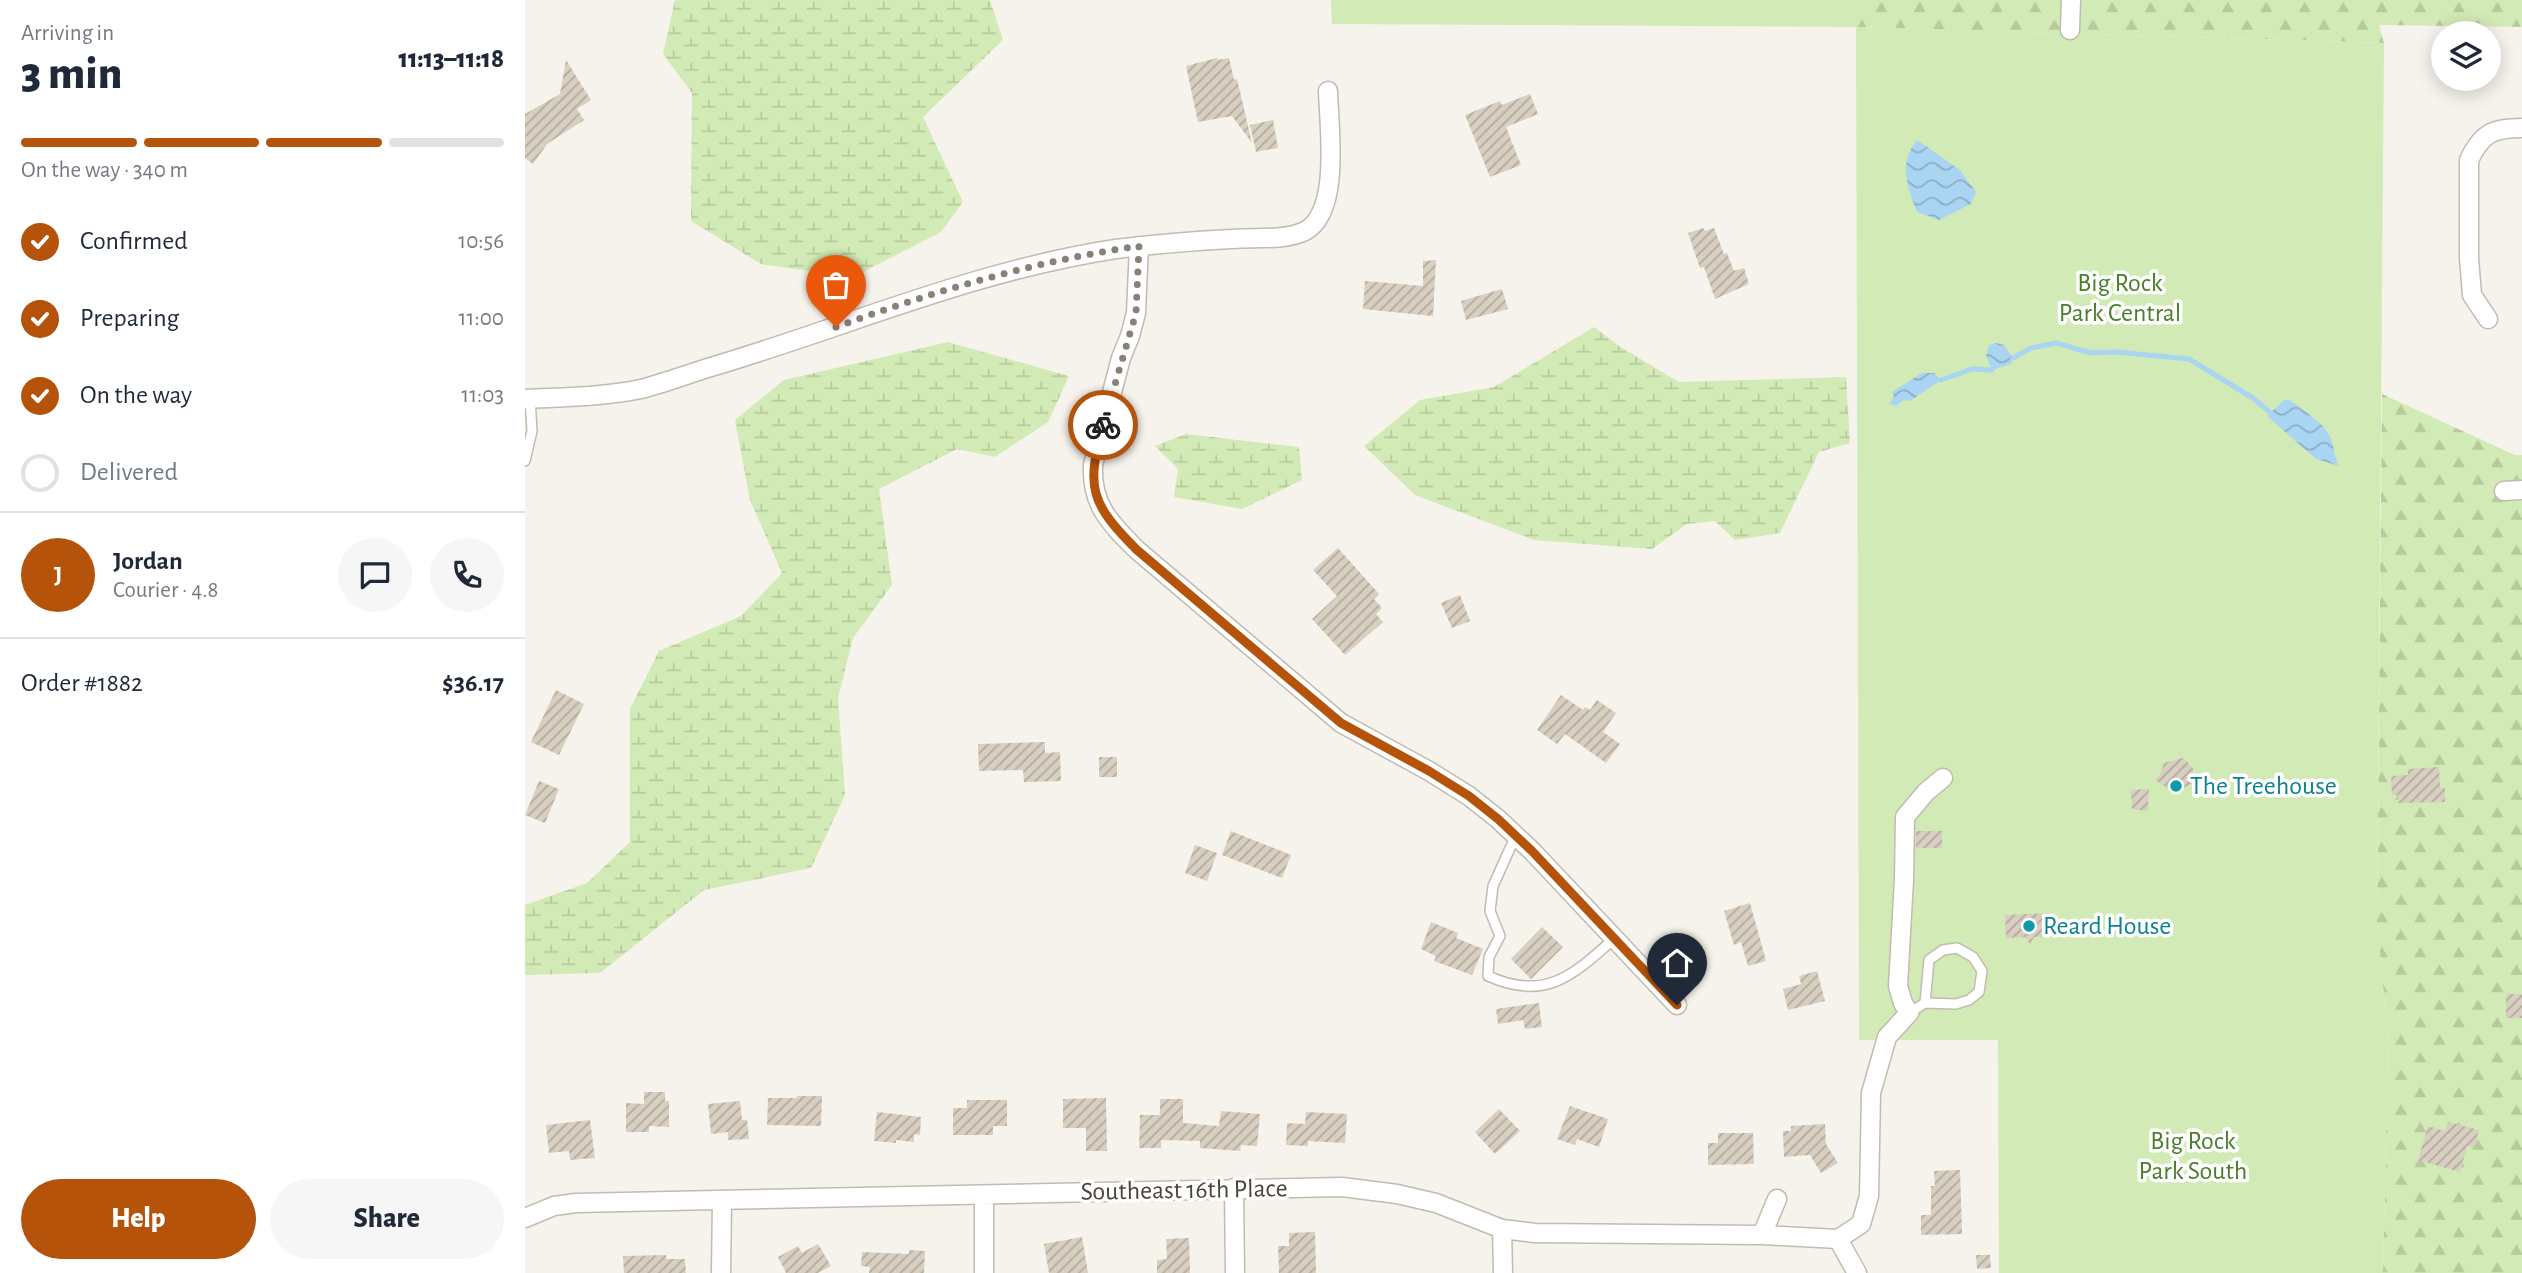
<!DOCTYPE html>
<html lang="en">
<head>
<meta charset="utf-8">
<style>
  body { margin:0; font-family:"Alegreya Sans",sans-serif; background:#f6f6f7; color:#1f2937; height:100vh; display:flex; flex-direction:column; font-size:26px; white-space:nowrap }
  * { box-sizing:border-box; margin:0 }
  p { font-size:23px; color:#747a83 }
  .icon { flex:none; width:38px; height:38px; fill:none; stroke:currentColor; stroke-width:2; stroke-linecap:round; stroke-linejoin:round }
  .map { position:relative; flex:1; overflow:hidden }
  .drawer { display:flex; flex-direction:column; background:#fff; width:525px }
  .drawer>* { flex:none }
  .controls { position:absolute; left:1906px; top:21px; display:grid; gap:14px }
  .controls a { display:grid; place-items:center; width:70px; height:70px; border-radius:50%; background:#fff; box-shadow:0 4px 18px #0003; font-size:35px }
  .pin { position:absolute; display:grid; place-items:center; width:60px; height:60px; color:#fff; margin:-72px -30px; border-radius:50% 50% 50% 0; rotate:-45deg; box-shadow:0 0 7px #0007 }
  .pin .icon { rotate:45deg }
  .courier { position:absolute; display:grid; place-items:center; width:70px; height:70px; margin:-35px; border:5px solid #b45309; border-radius:50%; background:#fff; color:#222; box-shadow:0 2px 9px #0007 }
  .head em { font-style:normal; font-weight:800 }
  .head div { display:flex; flex-direction:column-reverse }
  .head { display:flex; align-items:center; justify-content:space-between; height:119px; padding:0 21px }
  h1 { font-size:46px; font-weight:800; line-height:52px }
  .bar { display:grid; grid-template-columns:repeat(4,1fr); gap:10px 7px; align-content:center; height:84px; padding:0 21px }
  .bar i { height:9px; border-radius:5px; background:#e0e1e3 }
  .bar .on { background:#b45309 }
  .bar p { grid-column:span 4 }
  .line { display:flex; align-items:center; gap:18px; padding:0 21px; border-top:2px solid #e0e1e3 }
  .line div { flex:1 }
  .round { display:grid; place-items:center; flex:none; width:74px; height:74px; border-radius:37px; background:#f6f6f7 }
  ol { padding:0 21px; list-style:none }
  li { display:flex; align-items:center; gap:21px; height:77px }
  li p { margin-inline-start:auto }
  li .icon { padding:7px; border-radius:50%; background:#b45309; color:#fff; stroke-width:4 }
  li:last-child { color:#747a83 }
  li i { width:38px; height:38px; border:4px solid #e0e1e3; border-radius:50% }
  .cta { display:flex; gap:14px; margin-top:auto; padding:14px 21px }
  .cta a { flex:1; height:80px; border-radius:42px; background:#b45309; color:#fff; font-size:28px; font-weight:800; line-height:80px; text-align:center }
  .cta a+a { background:#f6f6f7; color:#1f2937 }
  main { display:flex; flex:1; min-height:0 }
  .map>svg:first-child { display:block }
</style>
</head>
<body>
<main>
<section class="drawer">
<div class="head"><div><h1>3 min</h1><p>Arriving in</p></div><em>11:13–11:18</em></div>
<div class="bar"><i class="on"></i><i class="on"></i><i class="on"></i><i></i><p>On the way · 340 m</p></div>
<ol>
<li><svg class="icon" aria-label="check" viewBox="0 0 24 24"><path d="M5 12l5 5 9-10"/></svg>Confirmed<p>10:56</p></li>
<li><svg class="icon" aria-label="check" viewBox="0 0 24 24"><path d="M5 12l5 5 9-10"/></svg>Preparing<p>11:00</p></li>
<li><svg class="icon" aria-label="check" viewBox="0 0 24 24"><path d="M5 12l5 5 9-10"/></svg>On the way<p>11:03</p></li>
<li><i></i>Delivered</li>
</ol>
<div class="line" style="height:126px"><b class="round" style="background:#b45309;color:#fff">J</b><div><b>Jordan</b><p>Courier · 4.8</p></div><a class="round"><svg class="icon" aria-label="chat" viewBox="0 0 24 24"><path d="M4 5h16v11H9l-5 4z"/></svg></a><a class="round"><svg class="icon" aria-label="phone" viewBox="0 0 24 24"><path d="M5 4h4l2 5-3 2q2 4 5 5l2-3 5 2v4C11 20 4 13 5 4z"/></svg></a></div>
<div class="line" style="height:91px"><div>Order #1882</div><b>$36.17</b></div>
<div class="cta"><a>Help</a><a>Share</a></div>
</section>
<div class="map">
<svg width="1997" height="1273" viewBox="0 0 1997 1273">
  <defs>
    <pattern id="forest-firs" width="22" height="20" patternUnits="userSpaceOnUse" patternTransform="scale(1.75)"><rect width="22" height="20" fill="#d2eab5"/><path d="M5 1l3.5 6h-7zM16 11l3.5 6h-7z" fill="#b6ca9c"/></pattern>
    <pattern id="wetland-marsh" width="20" height="14" patternUnits="userSpaceOnUse" patternTransform="scale(1.75)"><rect width="20" height="14" fill="#d2eab5"/><path d="M1 5h8M5 5V1M11 12h8M15 12V8" fill="none" stroke="#b6ca9c"/></pattern>
    <pattern id="water-waves" width="16" height="10" patternUnits="userSpaceOnUse" patternTransform="scale(1.75)"><rect width="16" height="10" fill="#a9d4f2"/><path d="M0 5q4-4 8 0t8 0" fill="none" stroke="#8caec5"/></pattern>
    <pattern id="building-hatch" width="6" height="6" patternUnits="userSpaceOnUse" patternTransform="scale(1.75)"><rect width="6" height="6" fill="#d8cfc1"/><path d="M-1 1l2-2M0 6l6-6M5 7l2-2" fill="none" stroke="#b1aa9e"/></pattern>
  </defs>
  <rect width="100%" height="100%" fill="#f6f3ec"/>
  <path fill="url(#forest-firs)" d="M 1331,0 L 1997,0 L 1997,27 L 1854,25 L 1859,43 L 1331,27 Z
    M 1857,394 L 1990,455 L 1997,455 L 1997,1273 L 1858,1273 L 1863,1039 L 1852,923 Z"/>
  <path fill="url(#wetland-marsh)" d="M 150,0 L 465,0 L 478,40 L 398,117 L 438,202 L 416,232 L 328,277 L 236,264 L 166,221 L 167,93 L 138,54 Z
    M 1069,327 L 1094,346 L 1154,382 L 1321,377 L 1325,443 L 1294,452 L 1255,533 L 1210,540 L 1190,521 L 1162,524 L 1127,549 L 1009,540 L 890,495 L 839,446 L 895,400 L 969,387 Z
    M 423,342 L 544,376 L 523,422 L 470,457 L 432,449 L 354,489 L 367,585 L 328,638 L 313,698 L 320,795 L 286,868 L 179,890 L 75,973 L 0,975 L 0,905 L 62,883 L 105,842 L 105,709 L 134,651 L 216,616 L 257,573 L 225,500 L 210,420 L 259,380 Z
    M 661,434 L 774,447 L 777,480 L 717,509 L 649,497 L 653,469 L 630,446 Z"/>
  <path fill="#d2eab5" d="M 806,0 L 1331,0 L 1332,27 L 1859,43 L 1852,923 L 1863,1039 L 1858,1273 L 1474,1273 L 1473,1040 L 1334,1040 L 1331,27 L 807,24 Z"/>
  <path fill="url(#water-waves)" d="M 1392,140 L 1435,170 L 1451,192 L 1446,204 L 1414,220 L 1392,212 C 1382,186 1373,164 1392,140 Z
    M 1471,343 L 1479,345 L 1488,358 L 1486,364 L 1467,370 L 1461,355 L 1464,345 Z
    M 1397,373 L 1409,373 L 1416,380 L 1385,401 L 1379,400 L 1371,406 L 1364,404 L 1369,397 L 1367,392 Z
    M 1759,400 L 1765,400 C 1778,411 1801,423 1806,439 C 1809,448 1809,456 1814,466 L 1791,459 L 1742,416 Z"/>
  <g fill="none" stroke-linecap="round" stroke-linejoin="round">
    <path stroke="#a9d4f2" stroke-width="5" d="M 1488,358 L 1506,348 L 1531,343 L 1566,353 L 1591,352 L 1664,359 L 1728,398 L 1746,413
      M 1416,380 L 1447,369 L 1467,370"/>
  </g>
  <path fill="url(#building-hatch)" d="M 692,58 L 693,60 L 704,58 L 709,80 L 712,79 L 727,143 L 707,116 L 673,122 L 661,66 Z
    M 41,60 L 66,100 L 52,109 L 59,120 L 22,144 L 8,164 L 0,158 L 0,114 L 35,94 Z
    M 1005,94 L 1013,114 L 981,127 L 996,165 L 965,177 L 940,115 L 975,101 L 977,105 Z
    M 748,120 L 753,148 L 731,152 L 725,125 Z
    M 1178,228 L 1180,231 L 1189,228 L 1199,254 L 1202,253 L 1209,271 L 1219,268 L 1224,284 L 1190,299 L 1179,267 L 1175,268 L 1163,233 Z
    M 911,260 L 908,316 L 838,309 L 840,281 L 898,286 L 898,261 Z
    M 977,289 L 983,309 L 941,320 L 936,301 Z
    M 813,548 L 854,594 L 849,599 L 857,608 L 851,614 L 858,622 L 820,655 L 787,619 L 812,596 L 788,570 Z
    M 935,595 L 945,621 L 927,628 L 916,603 Z
    M 31,690 L 59,704 L 34,755 L 6,742 Z
    M 1036,695 L 1058,710 L 1060,707 L 1065,710 L 1072,700 L 1091,713 L 1078,732 L 1095,744 L 1081,763 L 1040,734 L 1032,744 L 1012,730 Z
    M 520,742 L 520,753 L 535,752 L 536,781 L 499,782 L 498,770 L 454,771 L 453,744 Z
    M 574,757 L 592,757 L 592,777 L 574,777 Z
    M 1658,758 L 1668,768 L 1667,784 L 1653,790 L 1642,788 L 1630,780 L 1635,775 L 1639,763 Z
    M 1914,767 L 1915,788 L 1920,788 L 1920,802 L 1873,803 L 1873,795 L 1867,795 L 1866,776 L 1883,775 L 1883,769 Z
    M 14,781 L 34,789 L 20,823 L 0,815 Z
    M 1624,789 L 1623,811 L 1607,809 L 1606,790 Z
    M 706,831 L 766,855 L 757,878 L 697,855 Z
    M 1391,831 L 1417,831 L 1417,848 L 1391,848 Z
    M 670,845 L 692,853 L 682,881 L 660,873 Z
    M 1225,903 L 1241,961 L 1223,966 L 1216,942 L 1209,945 L 1199,911 Z
    M 1527,913 L 1528,937 L 1509,937 L 1505,944 L 1500,937 L 1481,938 L 1480,915 Z
    M 906,922 L 933,933 L 931,938 L 958,949 L 947,975 L 909,961 L 911,956 L 896,949 Z
    M 1017,927 L 1038,947 L 1006,979 L 986,959 Z
    M 1292,971 L 1300,1001 L 1263,1010 L 1258,989 L 1276,984 L 1274,976 Z
    M 1981,994 L 1997,994 L 1997,1018 L 1981,1018 Z
    M 1014,1003 L 1017,1027 L 1000,1029 L 998,1020 L 973,1024 L 971,1009 Z
    M 119,1092 L 140,1092 L 140,1101 L 144,1101 L 144,1127 L 124,1126 L 124,1132 L 101,1132 L 101,1103 L 119,1104 Z
    M 272,1096 L 297,1096 L 296,1126 L 242,1125 L 243,1098 L 272,1098 Z
    M 581,1098 L 582,1151 L 561,1151 L 561,1128 L 538,1128 L 538,1099 Z
    M 635,1099 L 658,1099 L 658,1123 L 694,1126 L 696,1111 L 735,1114 L 732,1146 L 716,1145 L 715,1151 L 675,1148 L 675,1141 L 636,1140 L 636,1148 L 614,1148 L 615,1115 L 635,1115 Z
    M 442,1100 L 482,1100 L 482,1126 L 468,1126 L 468,1135 L 428,1135 L 428,1108 L 442,1108 Z
    M 215,1101 L 217,1120 L 222,1120 L 224,1139 L 203,1140 L 203,1132 L 186,1134 L 183,1104 Z
    M 1045,1106 L 1083,1119 L 1074,1147 L 1052,1139 L 1050,1145 L 1032,1139 Z
    M 974,1109 L 995,1131 L 970,1154 L 950,1132 Z
    M 352,1112 L 396,1117 L 395,1135 L 389,1134 L 389,1142 L 371,1140 L 371,1143 L 349,1141 Z
    M 781,1112 L 822,1114 L 820,1143 L 783,1141 L 783,1146 L 761,1145 L 762,1123 L 780,1124 Z
    M 65,1120 L 70,1158 L 45,1160 L 44,1151 L 24,1153 L 21,1125 Z
    M 1923,1122 L 1954,1130 L 1949,1148 L 1942,1146 L 1935,1172 L 1893,1160 L 1903,1126 L 1920,1131 Z
    M 1300,1124 L 1301,1144 L 1313,1163 L 1296,1173 L 1285,1155 L 1259,1157 L 1258,1131 L 1266,1131 L 1266,1126 Z
    M 1193,1133 L 1228,1133 L 1229,1164 L 1183,1165 L 1183,1143 L 1193,1143 Z
    M 1435,1170 L 1437,1234 L 1396,1235 L 1396,1215 L 1406,1215 L 1406,1186 L 1410,1186 L 1409,1171 Z
    M 790,1232 L 791,1273 L 754,1273 L 753,1246 L 764,1246 L 764,1233 Z
    M 557,1237 L 563,1273 L 524,1273 L 519,1244 Z
    M 664,1238 L 665,1273 L 632,1273 L 632,1260 L 642,1259 L 641,1239 Z
    M 293,1244 L 306,1266 L 293,1273 L 261,1273 L 253,1257 L 273,1246 L 277,1253 Z
    M 384,1250 L 400,1251 L 399,1273 L 344,1273 L 345,1267 L 336,1266 L 337,1252 L 384,1254 Z
    M 141,1255 L 141,1259 L 160,1259 L 161,1273 L 99,1273 L 98,1256 Z
    M 1451,1255 L 1465,1255 L 1466,1268 L 1452,1269 Z"/>
  <g fill="none" stroke-linecap="round" stroke-linejoin="round">
    <g stroke="#c2bbae" stroke-width="12">
      <path id="lane" d="M 0,461 L 7,431 L 5,398
        M 991,835 L 968,886 L 965,911 L 975,936 L 964,957 L 963,976 C 1021,1002 1048,975 1090,938
        M 1384,1013 L 1400,1003 L 1431,1004 L 1444,1000 L 1454,992 L 1457,971 L 1448,957 L 1432,948 L 1418,950 L 1404,960 L 1400,1003"/>
    </g>
    <g stroke="#c2bbae" stroke-width="21">
      <path id="street" d="M 1545,30 L 1546,0
        M 614,246 L 611,313 L 605,336 L 596,358 L 568,465 C 566,505 585,523 612,550 L 816,723 L 904,771 L 944,796 L 973,819 L 1007,851 L 1152,1005
        M 1963,319 L 1947,295 L 1944,258 L 1944,160 C 1957,133 1968,128 1997,128
        M 0,399 C 38,397 78,397 116,389 C 139,383 163,374 186,367 C 321,327 451,270 591,249 C 630,244 668,241 707,239 C 729,237 760,241 780,231 C 816,212 804,127 803,91
        M 1979,491 L 1997,490
        M 709,1188 L 710,1273
        M 459,1195 L 459,1273
        M 0,1218 L 29,1206 L 51,1203 L 817,1187 L 872,1194 L 911,1203 L 977,1229 L 1010,1233 L 1237,1235 L 1313,1239
        M 977,1229 L 978,1273
        M 1237,1235 L 1252,1199
        M 196,1273 L 197,1201
        M 1332,1273 L 1313,1239 L 1336,1224 L 1344,1196 L 1346,1093 L 1362,1037 L 1384,1013 L 1378,1003 L 1373,986 L 1379,879 L 1380,817 L 1401,792 L 1418,778"/>
    </g>
    <use href="#lane" stroke="#fff" stroke-width="9"/>
    <use href="#street" stroke="#fff" stroke-width="18"/>
  </g>
  <g fill="none" stroke-linecap="round" stroke-linejoin="round">
    <path stroke="#878178" stroke-width="7" stroke-dasharray="0 12.6" d="M 311,327 C 410,291 510,261 614,246 L 611,313 L 578,425"/>
    <path stroke="#b45309" stroke-width="9" d="M 578,425 C 561,488 565,503 612,550 L 816,723 L 904,771 L 944,796 L 973,819 L 1007,851 L 1152,1005"/>
  </g>
  <g fill="#0f9aa8" stroke="#fff" stroke-width="2.5">
    <circle cx="1651" cy="786" r="7"/>
    <circle cx="1504" cy="926" r="7"/>
  </g>
  <g text-anchor="middle" dominant-baseline="central" stroke-width="7" stroke-linejoin="round" paint-order="stroke">
    <g font-size="26" fill="#4a7f2a" stroke="#fff">
      <text x="1595" y="283">Big Rock<tspan x="1595" dy="30">Park Central</tspan></text>
      <text x="1668" y="1141">Big Rock<tspan x="1668" dy="30">Park South</tspan></text>
    </g>
    <g font-size="26" fill="#0d838f" stroke="#fff" text-anchor="start">
      <text x="1665" y="786">The Treehouse</text>
      <text x="1518" y="926">Reard House</text>
    </g>
    <g font-size="26" fill="#4b4439" stroke="#fff">
      <text transform="translate(659 1190) rotate(-1)">Southeast 16th Place</text>
    </g>
  </g>
</svg>
<div class="controls">
<a><svg class="icon" aria-label="layers" viewBox="0 0 24 24"><path d="M12 4l9 5-9 5-9-5zM3 14l9 5 9-5"/></svg></a>
</div>
<div class="pin" style="left:311px;top:327px;background:#ea580c"><svg class="icon" aria-label="bag" viewBox="0 0 24 24"><path d="M5 8h14l-1 12H6zM9 8a3 3 0 0 1 6 0"/></svg></div>
<div class="pin" style="left:1152px;top:1005px;background:#1f2937"><svg class="icon" aria-label="home" viewBox="0 0 24 24"><path d="M3 11l9-7 9 7M6 9v11h12V9"/></svg></div>
<div class="courier" style="left:578px;top:425px"><svg class="icon" aria-label="bike" viewBox="0 0 24 24"><circle cx="6" cy="16" r="4"/><circle cx="18" cy="16" r="4"/><path d="M6 16l4-8h5l3 8M10 8l3 8H6M13 5h3"/></svg></div>
</div>
</main>
</body>
</html>
